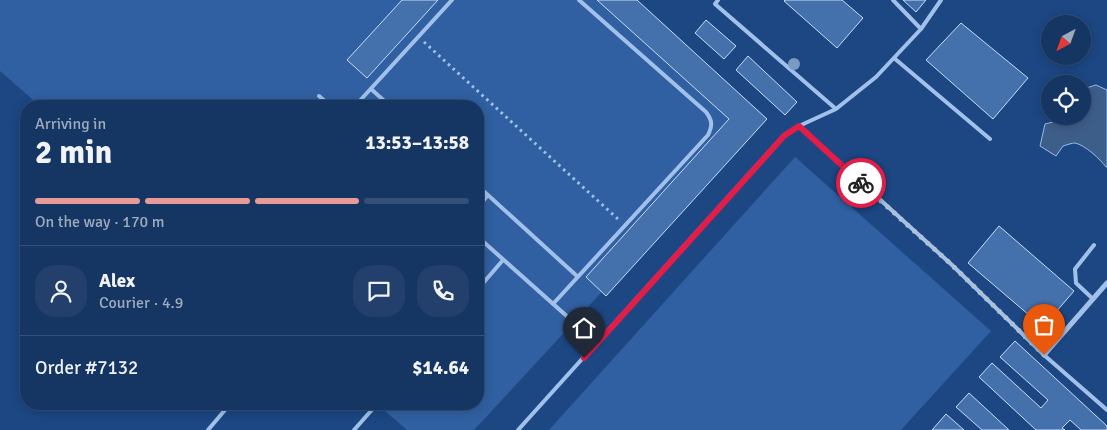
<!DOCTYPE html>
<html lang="en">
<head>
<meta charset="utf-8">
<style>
  body { margin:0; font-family:Signika,sans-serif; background:#22406b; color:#f1f3f6; height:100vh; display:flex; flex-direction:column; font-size:19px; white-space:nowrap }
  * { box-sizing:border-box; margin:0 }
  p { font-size:16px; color:#9dabbe }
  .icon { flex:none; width:28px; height:28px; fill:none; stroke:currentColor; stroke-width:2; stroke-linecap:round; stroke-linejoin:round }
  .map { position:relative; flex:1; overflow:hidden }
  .side { position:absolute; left:20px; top:100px; width:464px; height:310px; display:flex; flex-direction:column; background:#153562; border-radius:20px; box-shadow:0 2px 12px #0003,0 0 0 1px #345077 }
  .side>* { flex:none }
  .needle { width:32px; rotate:221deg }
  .buttons { position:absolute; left:1041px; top:15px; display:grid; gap:10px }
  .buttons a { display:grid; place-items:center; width:50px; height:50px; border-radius:50%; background:#153562; box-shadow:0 2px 12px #0003,0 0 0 1px #345077; font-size:25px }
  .pin { position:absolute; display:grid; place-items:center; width:42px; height:42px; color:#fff; margin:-51px -21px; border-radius:50% 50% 50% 0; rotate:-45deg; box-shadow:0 0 5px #0007 }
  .pin .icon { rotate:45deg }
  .courier { position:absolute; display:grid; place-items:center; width:50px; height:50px; margin:-25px; border:4px solid #e11d48; border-radius:50%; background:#fff; color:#222; box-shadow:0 1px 6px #0007 }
  .summary em { font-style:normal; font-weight:800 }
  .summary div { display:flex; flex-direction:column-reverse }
  .summary { display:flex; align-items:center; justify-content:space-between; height:85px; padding:0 15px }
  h1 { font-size:32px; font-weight:800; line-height:38px }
  .bar { display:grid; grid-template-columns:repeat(4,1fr); gap:8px 5px; align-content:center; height:60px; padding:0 15px }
  .bar i { height:6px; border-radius:4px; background:#345077 }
  .bar .current { background:#e69b98 }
  .bar p { grid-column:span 4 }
  .line { display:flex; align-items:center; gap:12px; padding:0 15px; border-top:1px solid #345077 }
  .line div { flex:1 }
  .round { display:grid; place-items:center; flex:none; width:52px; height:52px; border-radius:20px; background:#22406b }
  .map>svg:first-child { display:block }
</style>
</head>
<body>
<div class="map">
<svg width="1107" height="430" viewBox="0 0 1107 430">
  <rect width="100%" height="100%" fill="#1c4783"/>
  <path fill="#3060a2" d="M 0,0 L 602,0 L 750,132 L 474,430 L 407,430 L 377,404 L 478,404 L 478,106 L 40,106 L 0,71 Z
    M 795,157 L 991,331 L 901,430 L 549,430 Z"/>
  <path fill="#3e5e8a" stroke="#95bcec" d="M 1096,85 L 1107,90 L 1107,167 L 1106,167 C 1100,159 1085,145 1075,143 C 1072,143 1066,145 1063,146 L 1056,156 L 1040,146 L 1045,124 L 1053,122 L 1056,116 L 1082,116 L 1083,89 Z"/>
  <path fill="#4470ac" stroke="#c7dcf8" d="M 402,0 L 438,0 L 367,78 L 347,60 Z
    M 597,0 L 637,0 L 767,119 L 606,296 L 586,277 L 729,119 Z
    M 785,0 L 842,0 L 863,18 L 837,48 L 784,1 Z
    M 903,0 L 926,0 L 916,12 Z
    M 706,20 L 736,46 L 724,59 L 695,33 Z
    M 961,23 L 1028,78 L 993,119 L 926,60 Z
    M 748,56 L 797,102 L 785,115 L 736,70 Z
    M 999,226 L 1074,291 L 1043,327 L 968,263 Z
    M 1015,341 L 1107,426 L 1107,430 L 1081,430 L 1070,420 L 1062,428 L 1065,430 L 1036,430 L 979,377 L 992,363 L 1041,408 L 1048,400 L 1000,357 Z
    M 969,393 L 1009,430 L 982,430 L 956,407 Z
    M 946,414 L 964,430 L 932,430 Z"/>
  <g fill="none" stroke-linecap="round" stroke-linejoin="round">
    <path stroke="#a2c1ea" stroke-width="3" stroke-dasharray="2.5 4" stroke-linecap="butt" d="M 424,42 L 619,220"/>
    <path stroke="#a2c1ea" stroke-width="4" d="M 718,0 L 715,4 L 836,109
      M 893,0 L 921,29
      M 894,58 L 990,139
      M 371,89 L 390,106
      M 319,96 L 331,106
      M 355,106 L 452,0
      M 799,126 L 952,265 L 1044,355 L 1107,410
      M 478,186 L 578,277
      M 478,207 L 488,195
      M 478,237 L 597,343
      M 478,289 L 503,260
      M 1093,299 L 1076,283 L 1075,269 L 1094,245
      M 553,304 L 708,135 C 713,125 712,120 706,112 L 579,0
      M 208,430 L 230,404
      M 354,430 L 377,404
      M 518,430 L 784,135 L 799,126 L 836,109 L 876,77 L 921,29 L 941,0"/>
    <path stroke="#a2c1ea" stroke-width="5" d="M 1044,355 L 1107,283"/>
  </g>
  <circle fill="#7a99c3" cx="794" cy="64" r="6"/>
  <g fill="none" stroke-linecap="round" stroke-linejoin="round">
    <path stroke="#b0bfd4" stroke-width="5" stroke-dasharray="0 9" d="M 861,183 L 952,265 L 1044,355"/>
    <path stroke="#e11d48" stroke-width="6" d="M 584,358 L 784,136 L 799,126 L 861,183"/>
  </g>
</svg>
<div class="buttons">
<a><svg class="needle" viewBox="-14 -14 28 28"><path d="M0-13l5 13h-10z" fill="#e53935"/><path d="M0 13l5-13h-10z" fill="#9dabbe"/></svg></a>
<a><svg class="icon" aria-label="locate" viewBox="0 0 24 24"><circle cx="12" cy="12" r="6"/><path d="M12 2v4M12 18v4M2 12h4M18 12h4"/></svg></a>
</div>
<div class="pin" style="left:1044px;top:355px;background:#ea580c"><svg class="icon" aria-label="bag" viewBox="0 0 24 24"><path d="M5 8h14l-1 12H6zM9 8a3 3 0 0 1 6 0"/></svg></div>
<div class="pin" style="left:584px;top:358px;background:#1f2937"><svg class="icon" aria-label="home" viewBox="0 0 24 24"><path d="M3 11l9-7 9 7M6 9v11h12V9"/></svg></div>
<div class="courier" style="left:861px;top:183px"><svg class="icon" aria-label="bike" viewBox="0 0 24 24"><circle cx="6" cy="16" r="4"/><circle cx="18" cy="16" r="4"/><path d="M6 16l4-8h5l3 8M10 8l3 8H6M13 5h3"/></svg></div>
<section class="side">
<div class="summary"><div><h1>2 min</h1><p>Arriving in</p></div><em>13:53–13:58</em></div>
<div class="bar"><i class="current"></i><i class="current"></i><i class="current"></i><i></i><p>On the way · 170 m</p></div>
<div class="line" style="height:90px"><a class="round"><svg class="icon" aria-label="person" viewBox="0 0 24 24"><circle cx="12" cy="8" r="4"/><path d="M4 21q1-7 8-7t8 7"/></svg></a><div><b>Alex</b><p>Courier · 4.9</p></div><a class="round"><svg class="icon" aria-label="chat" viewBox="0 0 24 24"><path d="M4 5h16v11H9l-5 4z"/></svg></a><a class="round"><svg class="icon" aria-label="phone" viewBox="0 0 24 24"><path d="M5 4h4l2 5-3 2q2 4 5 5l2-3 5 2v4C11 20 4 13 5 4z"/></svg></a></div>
<div class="line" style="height:65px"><div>Order #7132</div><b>$14.64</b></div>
</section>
</div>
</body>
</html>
